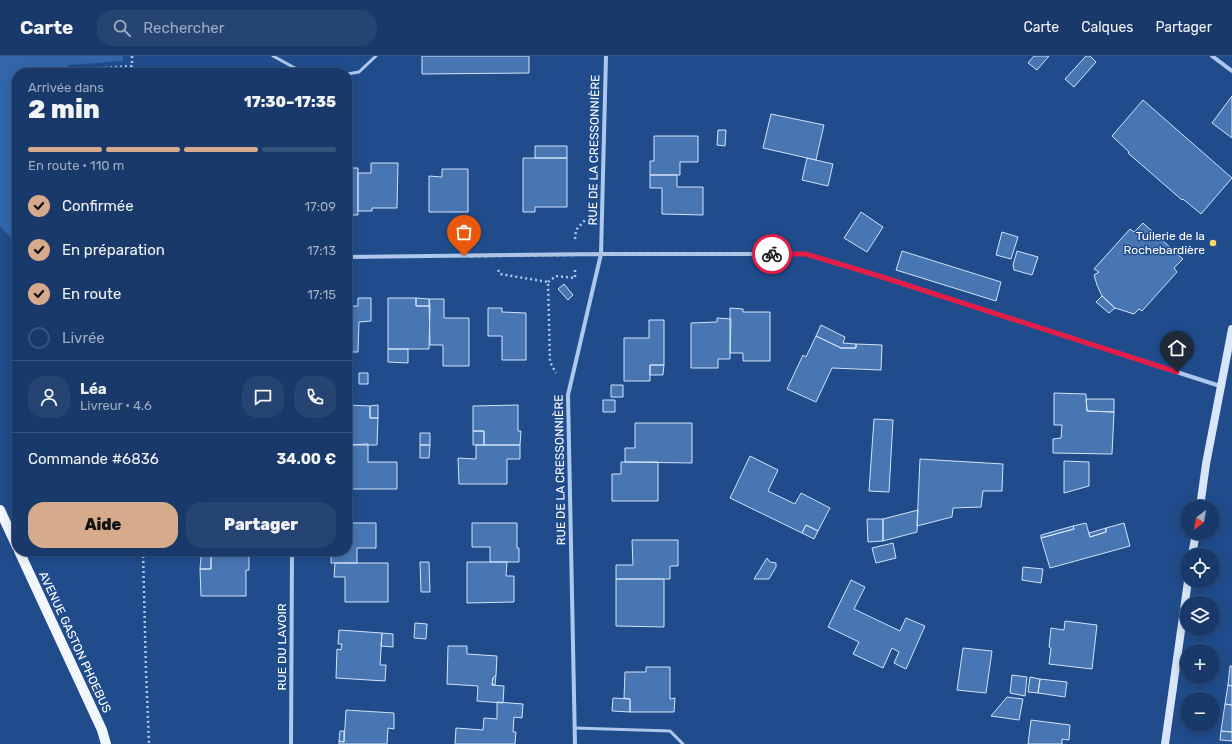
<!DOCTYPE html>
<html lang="fr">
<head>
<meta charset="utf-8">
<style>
  body { margin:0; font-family:Rubik,sans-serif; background:#254471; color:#f1f3f6; height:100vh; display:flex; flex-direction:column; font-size:15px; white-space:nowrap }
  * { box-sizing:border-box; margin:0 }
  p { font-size:13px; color:#9facc0 }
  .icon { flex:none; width:22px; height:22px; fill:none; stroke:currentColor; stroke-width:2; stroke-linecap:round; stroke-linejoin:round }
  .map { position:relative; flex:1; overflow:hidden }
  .sheet { position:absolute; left:12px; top:12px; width:340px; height:488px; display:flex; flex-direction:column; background:#183969; border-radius:16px; box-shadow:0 2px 10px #0003,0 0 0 1px #36537d }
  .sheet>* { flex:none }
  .needle { width:26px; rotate:211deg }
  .controls { position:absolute; left:1180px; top:444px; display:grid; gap:8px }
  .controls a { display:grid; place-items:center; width:40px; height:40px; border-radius:50%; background:#183969; box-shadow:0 2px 10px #0003,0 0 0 1px #36537d; font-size:20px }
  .pin { position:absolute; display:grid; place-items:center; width:34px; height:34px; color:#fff; margin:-41px -17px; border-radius:50% 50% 50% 0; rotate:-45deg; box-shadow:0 0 4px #0007 }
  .pin .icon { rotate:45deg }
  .courier { position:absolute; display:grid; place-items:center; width:40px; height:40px; margin:-20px; border:3px solid #e11d48; border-radius:50%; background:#fff; color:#222; box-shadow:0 1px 5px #0007 }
  .head em { font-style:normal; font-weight:800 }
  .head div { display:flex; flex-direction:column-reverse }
  .head { display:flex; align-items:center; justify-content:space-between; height:68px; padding:0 16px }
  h1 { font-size:26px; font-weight:800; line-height:30px }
  .bar { display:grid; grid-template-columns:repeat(4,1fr); gap:6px 4px; align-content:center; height:48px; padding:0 16px }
  .bar i { height:5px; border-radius:3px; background:#36537d }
  .bar .on { background:#d6ab8b }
  .bar p { grid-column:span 4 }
  .line { display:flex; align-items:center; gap:10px; padding:0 16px; border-top:1px solid #36537d }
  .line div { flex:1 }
  .round { display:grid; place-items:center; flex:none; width:42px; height:42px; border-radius:16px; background:#254471 }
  ol { padding:0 16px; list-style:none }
  li { display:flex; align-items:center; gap:12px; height:44px }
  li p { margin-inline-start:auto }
  li .icon { padding:4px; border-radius:50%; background:#d6ab8b; color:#111; stroke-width:4 }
  li:last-child { color:#9facc0 }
  li i { width:22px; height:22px; border:2px solid #36537d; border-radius:50% }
  .cta { display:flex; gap:8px; margin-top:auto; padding:8px 16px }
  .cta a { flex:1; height:46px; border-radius:16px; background:#d6ab8b; color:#111; font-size:16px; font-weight:800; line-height:46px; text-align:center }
  .cta a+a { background:#254471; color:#f1f3f6 }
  header { display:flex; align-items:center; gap:24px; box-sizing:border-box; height:56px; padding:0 20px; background:#183969; border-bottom:1px solid #36537d }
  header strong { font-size:19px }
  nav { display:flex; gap:22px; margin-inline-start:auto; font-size:14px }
  .search { width:280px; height:36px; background:#254471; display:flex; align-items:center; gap:10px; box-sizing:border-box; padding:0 14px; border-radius:16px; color:#9facc0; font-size:15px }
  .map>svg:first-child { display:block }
</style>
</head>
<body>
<header>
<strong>Carte</strong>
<div class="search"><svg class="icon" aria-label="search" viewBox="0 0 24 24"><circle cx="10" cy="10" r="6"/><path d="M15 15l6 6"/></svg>Rechercher</div>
<nav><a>Carte</a><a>Calques</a><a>Partager</a></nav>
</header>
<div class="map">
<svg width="1232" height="688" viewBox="0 0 1232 688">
  <rect width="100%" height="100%" fill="#204c8c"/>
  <path fill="#3366a9" d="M 0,0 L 123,0 L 123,5 L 69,9 L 59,17 L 17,17 L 17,188 L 0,170 Z"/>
  <path fill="#4876b3" stroke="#d2e3f9" d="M 422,0 L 529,0 L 529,17 L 422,18 Z
    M 1034,0 L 1049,0 L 1037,14 L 1028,7 Z
    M 1086,0 L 1090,0 L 1096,6 L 1074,31 L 1065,23 Z
    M 1232,40 L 1232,82 L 1212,67 Z
    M 1143,44 L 1232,122 L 1201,158 L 1183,143 L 1182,144 L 1128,97 L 1129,96 L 1112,80 Z
    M 771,58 L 824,69 L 816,104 L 763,92 Z
    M 718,74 L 726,74 L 725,90 L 717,89 Z
    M 654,80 L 698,80 L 698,106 L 680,106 L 680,119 L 650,119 L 650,105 L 654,105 Z
    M 535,90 L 567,90 L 567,102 L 535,102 Z
    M 523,102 L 567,102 L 567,151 L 535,151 L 535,156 L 523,156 Z
    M 807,102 L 833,108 L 828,130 L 802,124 Z
    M 371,107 L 398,107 L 397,152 L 372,152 L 372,155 L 358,155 L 358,117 L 371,117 Z
    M 347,112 L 358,112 L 358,159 L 347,159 Z
    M 442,113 L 468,113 L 468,156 L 429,156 L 429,120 L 442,121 Z
    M 650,119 L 677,119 L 677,131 L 703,131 L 703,159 L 662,158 L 662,132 L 650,132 Z
    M 861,156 L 883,171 L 867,196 L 844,182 Z
    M 1143,167 L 1183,203 L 1174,212 L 1177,216 L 1142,255 L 1139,253 L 1134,258 L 1115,252 L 1102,240 L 1097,229 L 1094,219 L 1099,216 L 1094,213 L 1130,173 L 1134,176 Z
    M 1002,176 L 1018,181 L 1011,203 L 996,199 Z
    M 902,195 L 1001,226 L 996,245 L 896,214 Z
    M 1017,195 L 1038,201 L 1032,219 L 1014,214 L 1013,209 Z
    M 564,228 L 573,239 L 568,244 L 558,233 Z
    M 1102,240 L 1115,252 L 1109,257 L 1096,246 Z
    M 358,242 L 371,242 L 371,265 L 359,266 L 358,296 L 347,296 L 347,250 L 358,250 Z
    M 388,242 L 416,242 L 416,250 L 430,250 L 429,293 L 388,293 Z
    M 416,242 L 429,243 L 430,250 L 416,250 Z
    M 429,243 L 444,243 L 444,262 L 469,262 L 469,310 L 443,310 L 443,289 L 430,289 Z
    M 488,252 L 502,252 L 502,256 L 526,257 L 526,304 L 502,304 L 502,280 L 488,280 Z
    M 730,252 L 743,253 L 743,256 L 770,256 L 770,305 L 743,305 L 743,297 L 730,297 Z
    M 717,262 L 731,263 L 730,303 L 718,303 L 718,312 L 691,312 L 691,267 L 717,266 Z
    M 649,264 L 664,264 L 664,309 L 650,309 L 650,325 L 624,325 L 624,282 L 649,282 Z
    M 821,269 L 845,281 L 843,287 L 856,288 L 856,292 L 841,292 L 816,280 Z
    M 816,280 L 841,292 L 856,292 L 856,288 L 882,289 L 881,314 L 832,312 L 816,346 L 787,333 L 803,299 L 806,301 Z
    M 388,293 L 408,293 L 408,307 L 388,306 Z
    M 650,309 L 664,309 L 663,319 L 650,319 Z
    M 359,317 L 368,317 L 368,328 L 359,328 Z
    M 611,329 L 623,329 L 623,341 L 611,341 Z
    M 1054,337 L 1086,338 L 1087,355 L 1114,356 L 1112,398 L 1053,397 L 1053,383 L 1061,382 L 1062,369 L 1054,369 Z
    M 1086,343 L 1114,343 L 1114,356 L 1087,355 Z
    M 603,344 L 615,344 L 615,356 L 603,356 Z
    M 347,349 L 370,350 L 370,362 L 378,362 L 377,389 L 347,389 Z
    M 378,349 L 378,362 L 370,362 L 370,350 Z
    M 518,349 L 518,375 L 521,375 L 520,389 L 484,389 L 484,375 L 473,375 L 473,350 Z
    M 874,363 L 893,364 L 889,436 L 869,435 Z
    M 635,367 L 692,367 L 692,407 L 625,406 L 625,392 L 635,392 Z
    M 473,375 L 484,375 L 484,389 L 473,389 Z
    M 420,377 L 430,377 L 430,389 L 420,389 Z
    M 368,388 L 368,406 L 397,406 L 397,433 L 347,433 L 347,389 Z
    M 420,389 L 430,389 L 429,402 L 420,402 Z
    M 476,389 L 520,389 L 520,403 L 507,403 L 507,428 L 459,428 L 458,402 L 476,403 Z
    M 750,400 L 778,414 L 768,435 L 795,448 L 801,437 L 830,452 L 818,475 L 806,469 L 802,477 L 730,442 Z
    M 920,403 L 1003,408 L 1002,435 L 983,435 L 981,451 L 953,452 L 952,461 L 917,470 Z
    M 1064,405 L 1089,406 L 1089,430 L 1064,437 Z
    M 621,406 L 658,406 L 658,445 L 612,445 L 612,418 L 621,418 Z
    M 918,454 L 917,476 L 883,485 L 883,463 Z
    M 867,463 L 883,463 L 883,485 L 868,486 Z
    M 347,467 L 376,467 L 376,492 L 357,492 L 357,507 L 331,507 L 331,495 L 347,495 Z
    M 472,467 L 517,467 L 517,492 L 519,492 L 519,506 L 490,506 L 490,491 L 472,491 Z
    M 1086,467 L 1090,481 L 1106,476 L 1106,472 L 1124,467 L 1130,490 L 1050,512 L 1041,482 L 1074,473 L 1073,470 Z
    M 806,469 L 818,475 L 814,483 L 802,477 Z
    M 1073,470 L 1074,473 L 1041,482 L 1041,479 Z
    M 1106,472 L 1106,476 L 1090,481 L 1089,477 Z
    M 632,484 L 678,484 L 678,510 L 670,510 L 670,523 L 616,523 L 616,509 L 633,509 Z
    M 893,487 L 896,502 L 876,507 L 872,492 Z
    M 205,495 L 241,495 L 241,500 L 205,500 Z
    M 201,500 L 211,500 L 211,513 L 200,513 Z
    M 211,500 L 249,500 L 249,514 L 246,514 L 246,540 L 201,540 L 200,513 L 211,513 Z
    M 767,502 L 770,506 L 776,507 L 776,511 L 769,523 L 754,523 Z
    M 420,506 L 429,506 L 430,536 L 421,536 Z
    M 467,506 L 507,506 L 506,520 L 514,520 L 514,546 L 467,547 Z
    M 335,507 L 388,507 L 388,546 L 345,546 L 345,521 L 334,521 Z
    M 1023,511 L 1043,513 L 1041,527 L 1022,524 Z
    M 616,523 L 664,523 L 664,571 L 616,570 Z
    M 851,524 L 865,531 L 854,553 L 900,575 L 906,562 L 925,570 L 906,613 L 894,607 L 899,596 L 892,592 L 883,612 L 853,598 L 859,586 L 828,571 Z
    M 1065,565 L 1097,569 L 1092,613 L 1049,608 L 1051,592 L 1049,591 L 1051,572 L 1064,574 Z
    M 415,567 L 427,568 L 426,583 L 414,582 Z
    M 339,574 L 382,577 L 380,609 L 386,609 L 385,625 L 336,622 L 337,593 L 341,594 L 342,588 L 338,588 Z
    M 382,577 L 393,578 L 393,591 L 381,590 Z
    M 448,590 L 467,590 L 467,598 L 497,600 L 496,619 L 493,622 L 492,629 L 504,630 L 503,647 L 477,645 L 478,630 L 447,628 Z
    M 963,592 L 992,595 L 986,637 L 957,634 Z
    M 1230,610 L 1232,610 L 1232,630 L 1228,629 Z
    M 646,611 L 670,611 L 670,643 L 675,642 L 674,656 L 630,656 L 630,643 L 624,642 L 625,616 L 646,616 Z
    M 496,619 L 495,629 L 492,629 L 493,622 Z
    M 1012,619 L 1027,621 L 1025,640 L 1010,637 Z
    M 1030,621 L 1040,623 L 1038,637 L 1028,636 Z
    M 1040,623 L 1067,626 L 1065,641 L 1038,637 Z
    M 1228,629 L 1232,630 L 1232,649 L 1225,648 Z
    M 1007,641 L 1023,643 L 1019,664 L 991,660 Z
    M 613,642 L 630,643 L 630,656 L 612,655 Z
    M 497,646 L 523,648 L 522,662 L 514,661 L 513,676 L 516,676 L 515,688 L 455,688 L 456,672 L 483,674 L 484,662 L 497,663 Z
    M 1225,648 L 1232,649 L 1232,676 L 1221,675 Z
    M 346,654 L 394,657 L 394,673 L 388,672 L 387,688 L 339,688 L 339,685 L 344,686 Z
    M 1031,664 L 1070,669 L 1069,684 L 1062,683 L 1062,688 L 1028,688 Z
    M 340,675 L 344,675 L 344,686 L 339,685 Z
    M 1221,675 L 1232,676 L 1232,685 L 1220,684 Z"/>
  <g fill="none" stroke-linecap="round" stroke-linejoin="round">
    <path stroke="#adc8ec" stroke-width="2.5" stroke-dasharray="2 3" stroke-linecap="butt" d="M 132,0 L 132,17
      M 81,17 L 89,13 L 132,10
      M 575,183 L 576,174 L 585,164
      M 498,214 L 500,218 L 548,226 L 550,306 L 556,317
      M 575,214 L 575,222
      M 548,226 L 556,220 L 576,222
      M 143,495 L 146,616 L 149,688"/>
    <path stroke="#adc8ec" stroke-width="3" d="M 273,0 L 304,17
      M 347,18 L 359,16 L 376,0
      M 575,672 L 670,675 L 683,688"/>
    <path stroke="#adc8ec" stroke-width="4" d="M 1212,0 L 1232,15
      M 347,201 L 601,198 L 806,198 L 876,219 L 1220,330
      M 291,688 L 292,495
      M 575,688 L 568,339 L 601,198 L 606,0"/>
    <path stroke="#d9e6f9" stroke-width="8" d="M 1200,451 L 1206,408 L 1232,273
      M 1192,499 L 1196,477
      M 1165,688 L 1188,525"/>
    <path stroke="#f2f7fe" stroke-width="10" d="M 0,454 L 17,491
      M 19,495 L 102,674 L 106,688"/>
  </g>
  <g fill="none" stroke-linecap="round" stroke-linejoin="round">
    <path stroke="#b1c0d7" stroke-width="4" stroke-dasharray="0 7.2" d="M 464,200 L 601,198 L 772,198"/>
    <path stroke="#e11d48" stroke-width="5" d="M 772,198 L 806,198 L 876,219 L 1177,316"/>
  </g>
  <circle fill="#f9d46d" stroke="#204c8c" stroke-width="1.5" cx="1213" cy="187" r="4"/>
  <g text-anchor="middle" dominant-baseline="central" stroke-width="3" stroke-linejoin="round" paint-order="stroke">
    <g font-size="12" fill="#fff" stroke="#204c8c">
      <text transform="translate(594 94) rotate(-89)">RUE DE LA CRESSONNIÈRE</text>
      <text transform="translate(560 414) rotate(-91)">RUE DE LA CRESSONNIÈRE</text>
      <text transform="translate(75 586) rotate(65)">AVENUE GASTON PHOEBUS</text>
      <text transform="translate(282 591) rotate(-90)">RUE DU LAVOIR</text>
    </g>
    <g font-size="12" fill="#fff" stroke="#204c8c" text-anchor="end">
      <text x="1205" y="180">Tuilerie de la<tspan x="1205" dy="14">Rochebardière</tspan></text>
    </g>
  </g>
</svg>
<div class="controls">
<a><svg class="needle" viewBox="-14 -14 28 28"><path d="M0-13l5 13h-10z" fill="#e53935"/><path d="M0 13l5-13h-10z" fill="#9facc0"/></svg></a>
<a><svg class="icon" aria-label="locate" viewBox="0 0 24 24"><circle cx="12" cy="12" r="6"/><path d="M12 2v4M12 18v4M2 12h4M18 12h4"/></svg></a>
<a><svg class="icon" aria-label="layers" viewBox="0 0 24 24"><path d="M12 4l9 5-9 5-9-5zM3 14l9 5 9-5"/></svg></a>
<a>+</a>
<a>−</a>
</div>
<div class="pin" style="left:464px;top:200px;background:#ea580c"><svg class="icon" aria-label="bag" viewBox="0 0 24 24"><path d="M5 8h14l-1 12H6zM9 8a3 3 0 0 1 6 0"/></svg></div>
<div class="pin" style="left:1177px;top:316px;background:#1f2937"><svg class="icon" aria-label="home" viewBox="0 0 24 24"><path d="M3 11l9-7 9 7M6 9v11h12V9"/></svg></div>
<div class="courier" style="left:772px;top:198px"><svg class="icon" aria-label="bike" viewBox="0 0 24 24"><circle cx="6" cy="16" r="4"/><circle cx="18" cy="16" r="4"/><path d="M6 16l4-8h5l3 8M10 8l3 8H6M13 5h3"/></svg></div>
<section class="sheet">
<div class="head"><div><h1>2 min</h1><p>Arrivée dans</p></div><em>17:30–17:35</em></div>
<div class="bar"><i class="on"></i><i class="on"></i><i class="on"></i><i></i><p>En route · 110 m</p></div>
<ol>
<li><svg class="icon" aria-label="check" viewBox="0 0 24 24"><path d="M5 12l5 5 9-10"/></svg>Confirmée<p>17:09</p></li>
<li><svg class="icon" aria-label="check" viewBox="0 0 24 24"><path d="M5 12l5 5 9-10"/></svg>En préparation<p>17:13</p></li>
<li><svg class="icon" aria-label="check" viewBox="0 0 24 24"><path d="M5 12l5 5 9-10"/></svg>En route<p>17:15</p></li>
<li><i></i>Livrée</li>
</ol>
<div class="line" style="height:72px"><a class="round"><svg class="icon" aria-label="person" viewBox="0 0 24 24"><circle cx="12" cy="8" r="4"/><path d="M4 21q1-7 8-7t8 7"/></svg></a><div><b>Léa</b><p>Livreur · 4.6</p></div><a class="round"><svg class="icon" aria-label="chat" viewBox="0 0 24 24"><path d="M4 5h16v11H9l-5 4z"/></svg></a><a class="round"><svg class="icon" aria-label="phone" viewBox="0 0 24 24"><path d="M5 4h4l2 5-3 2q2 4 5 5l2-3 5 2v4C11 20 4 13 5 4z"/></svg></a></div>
<div class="line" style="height:52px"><div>Commande #6836</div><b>34.00 €</b></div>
<div class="cta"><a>Aide</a><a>Partager</a></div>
</section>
</div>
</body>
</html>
